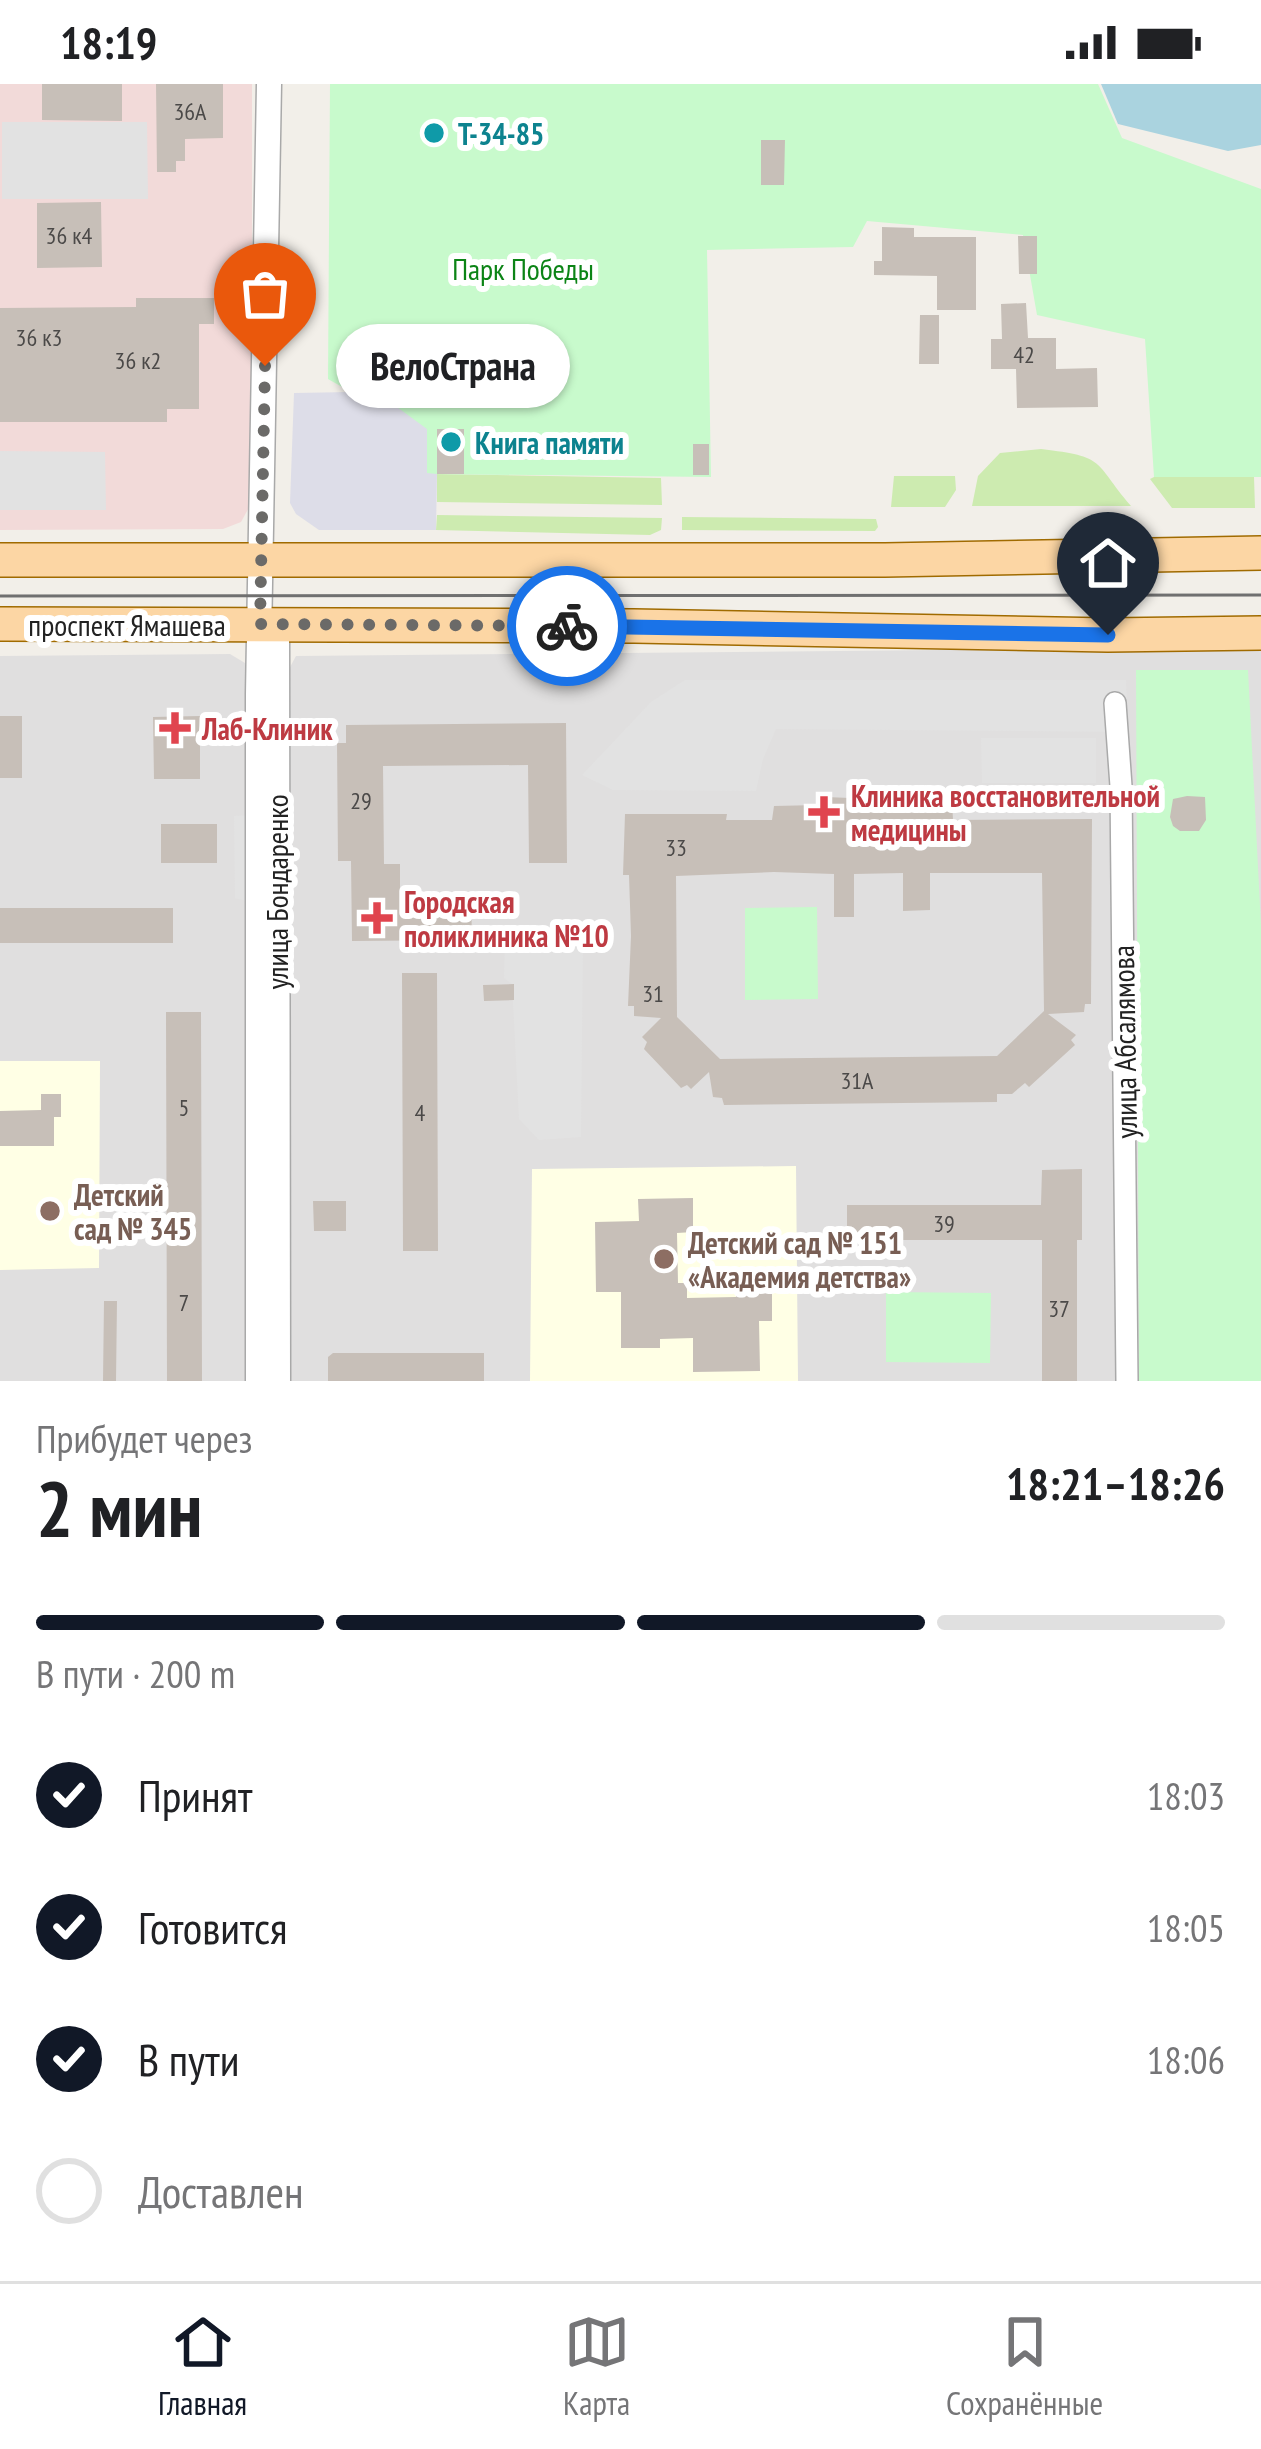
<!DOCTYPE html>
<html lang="ru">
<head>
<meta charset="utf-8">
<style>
  body { margin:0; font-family:"PT Sans Narrow",sans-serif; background:#f2f2f2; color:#202124; height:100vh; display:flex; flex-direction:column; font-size:45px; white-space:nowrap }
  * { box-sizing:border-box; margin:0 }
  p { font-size:39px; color:#757577 }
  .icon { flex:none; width:66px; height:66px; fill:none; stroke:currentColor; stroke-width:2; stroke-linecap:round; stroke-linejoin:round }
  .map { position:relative; height:1297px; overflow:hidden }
  .drawer { display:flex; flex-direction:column; background:#fff; flex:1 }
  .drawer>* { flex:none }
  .pin { position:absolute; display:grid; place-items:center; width:102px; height:102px; color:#fff; margin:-123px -51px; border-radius:50% 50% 50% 0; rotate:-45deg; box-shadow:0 0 12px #0007 }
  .pin .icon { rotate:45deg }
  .courier { position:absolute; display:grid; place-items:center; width:120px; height:120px; margin:-60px; border:9px solid #1a73e8; border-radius:50%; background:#fff; color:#222; box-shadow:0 3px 15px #0007 }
  .bubble { position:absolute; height:84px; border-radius:42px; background:#fff; box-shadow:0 3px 9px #0004; font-size:39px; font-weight:800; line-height:84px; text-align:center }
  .summary em { font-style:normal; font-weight:800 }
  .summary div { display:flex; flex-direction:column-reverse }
  .summary { display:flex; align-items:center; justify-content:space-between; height:204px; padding:0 36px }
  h1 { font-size:78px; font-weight:800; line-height:90px }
  .bar { display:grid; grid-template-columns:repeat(4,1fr); gap:18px 12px; align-content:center; height:144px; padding:0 36px }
  .bar i { height:15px; border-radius:9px; background:#e0e0e0 }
  .bar .current { background:#111827 }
  .bar p { grid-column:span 4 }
  ol { padding:0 36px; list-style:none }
  li { display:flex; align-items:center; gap:36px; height:132px }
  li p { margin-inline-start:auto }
  li .icon { padding:12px; border-radius:50%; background:#111827; color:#fff; stroke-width:4 }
  li:last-child { color:#757577 }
  li i { width:66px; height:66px; border:6px solid #e0e0e0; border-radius:50% }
  .status { display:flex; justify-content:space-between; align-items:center; height:84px; padding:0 60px; background:#fff; direction:ltr }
  .status svg { height:33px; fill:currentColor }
  .tab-bar { display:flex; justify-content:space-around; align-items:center; height:168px; border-top:3px solid #e0e0e0; background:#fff; font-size:33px; color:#757577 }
  .tab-bar a { display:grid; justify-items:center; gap:6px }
  .tab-bar .current { color:#111827 }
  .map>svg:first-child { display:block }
</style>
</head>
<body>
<div class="status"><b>18:19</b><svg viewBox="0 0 49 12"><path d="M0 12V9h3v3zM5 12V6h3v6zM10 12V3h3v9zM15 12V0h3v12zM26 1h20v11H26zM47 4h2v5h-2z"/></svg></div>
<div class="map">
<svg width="1261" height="1297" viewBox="0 0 1261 1297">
  <rect width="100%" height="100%" fill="#f2efe9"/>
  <path fill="#e0dfdf" d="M 1261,563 L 1261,1297 L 290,1297 L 289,585 L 296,572 Z
    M 230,570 L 245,579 L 247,590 L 249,1297 L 0,1297 L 0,572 Z"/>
  <path fill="#f2dad9" d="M 0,0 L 252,0 L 252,418 L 241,438 L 223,445 L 0,446 Z"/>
  <path fill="#ffffe5" d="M 0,977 L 100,977 L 99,1184 L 0,1186 Z
    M 796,1082 L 798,1297 L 530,1297 L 532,1085 Z"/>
  <path fill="#cdebb0" d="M 437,345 L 438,390 L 661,394 L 662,421 L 437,418 Z
    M 1041,365 C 1107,373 1092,376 1131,422 L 972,422 L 978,392 L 1000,369 Z
    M 894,392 L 955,392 L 956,406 L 945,423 L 891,423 Z
    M 1154,393 L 1254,393 L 1255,424 L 1172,424 L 1150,395 Z
    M 437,431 L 662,434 L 661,446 L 650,451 L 436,446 Z
    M 682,433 L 876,435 L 878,443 L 875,447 L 682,446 Z"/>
  <path fill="#c8facc" d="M 330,0 L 1098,0 L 1122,54 L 1261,105 L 1261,393 L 1154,393 L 1145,255 L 1037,231 L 1023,151 L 867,137 L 853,163 L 707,166 L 711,393 L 427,390 L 386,315 L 351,308 L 328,295 Z
    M 1136,586 L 1248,586 L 1261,842 L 1261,1297 L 1139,1297 Z
    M 817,823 L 818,915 L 745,916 L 745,824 Z
    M 886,1208 L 991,1209 L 990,1279 L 886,1278 Z"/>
  <path fill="#e2e2e2" d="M 2,38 L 147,38 L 148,115 L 2,115 Z
    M 0,367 L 105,368 L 106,426 L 0,426 Z
    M 685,596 L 1126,596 L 1128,648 L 776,645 L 763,675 L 756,707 L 613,706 L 582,691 L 651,618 Z
    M 981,654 L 1096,654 L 1096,699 L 982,699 Z
    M 253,731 L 254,819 L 235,814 L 234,732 Z
    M 505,854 L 583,856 L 581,1053 L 539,1056 L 519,1035 L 512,900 L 504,894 Z"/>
  <path fill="#dddde8" d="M 351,308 L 386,315 L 427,345 L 427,389 L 437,390 L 436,446 L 319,446 L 296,430 L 290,419 L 294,309 Z"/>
  <path fill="#aad3df" d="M 1101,0 L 1261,0 L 1261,61 L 1228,67 L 1118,40 Z"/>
  <path fill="#c7bfb8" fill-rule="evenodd" d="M 42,0 L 122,0 L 122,37 L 42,36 Z
    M 156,0 L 223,0 L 223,54 L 185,55 L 185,77 L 176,77 L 176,88 L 157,88 Z
    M 761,56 L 785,56 L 784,101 L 761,101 Z
    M 101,118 L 102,183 L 37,184 L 37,119 Z
    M 882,143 L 914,144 L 914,153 L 976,153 L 976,226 L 937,226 L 937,192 L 874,191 L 874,177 L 882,177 Z
    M 1018,152 L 1037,152 L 1037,190 L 1019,190 Z
    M 136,214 L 214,214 L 214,240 L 199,240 L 199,325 L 167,325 L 167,338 L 0,338 L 0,224 L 136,223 Z
    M 1026,219 L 1028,254 L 1056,254 L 1056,285 L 1097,284 L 1098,323 L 1017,324 L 1016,285 L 991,285 L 991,255 L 1002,255 L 1001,220 Z
    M 920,231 L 939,231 L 939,280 L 919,280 Z
    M 437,345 L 464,345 L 464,390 L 437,390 Z
    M 693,360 L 709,360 L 709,391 L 693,391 Z
    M 0,632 L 22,632 L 22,694 L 0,694 Z
    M 200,632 L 200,695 L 154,695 L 153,633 Z
    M 566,639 L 567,779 L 529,779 L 528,681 L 383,682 L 384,780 L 400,780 L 400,811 L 471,810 L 472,856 L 352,857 L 351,777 L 338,777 L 337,659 L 346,659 L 346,641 Z
    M 1187,712 L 1205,713 L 1206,736 L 1199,747 L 1180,747 L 1173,742 L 1170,733 L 1173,715 Z
    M 825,713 L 952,718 L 953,736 L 1092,735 L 1091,920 L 1085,920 L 1084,928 L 1048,930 L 1076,951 L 1071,956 L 1075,961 L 1029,1003 L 1025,999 L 1012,1010 L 997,1010 L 997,1018 L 724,1021 L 722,1014 L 713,1013 L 709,988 L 691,1005 L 687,1001 L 681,1004 L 644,965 L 647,958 L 642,953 L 661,934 L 634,932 L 634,922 L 628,922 L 631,852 L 629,791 L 623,791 L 625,730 L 727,730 L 726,736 L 772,736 L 774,722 L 819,721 ZM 774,788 L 834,790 L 834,833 L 854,833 L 854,790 L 903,789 L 903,827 L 930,826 L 930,789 L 1042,789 L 1044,927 L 997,972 L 720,975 L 677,933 L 676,792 Z
    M 161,740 L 217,740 L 217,779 L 161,779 Z
    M 0,824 L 173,824 L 173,859 L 0,859 Z
    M 402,889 L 437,889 L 438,1167 L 403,1167 Z
    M 514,900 L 514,916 L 484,917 L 483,901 Z
    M 166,928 L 201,928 L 202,1297 L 167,1297 Z
    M 41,1010 L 61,1010 L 61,1033 L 54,1033 L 54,1062 L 0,1062 L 0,1027 L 41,1026 Z
    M 1082,1085 L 1082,1156 L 1077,1156 L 1077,1297 L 1042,1297 L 1042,1156 L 847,1156 L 847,1121 L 1041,1121 L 1042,1086 Z
    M 693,1114 L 693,1148 L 677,1149 L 678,1199 L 687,1199 L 687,1214 L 736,1213 L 736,1197 L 772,1197 L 772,1237 L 759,1237 L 760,1287 L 693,1288 L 693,1254 L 660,1255 L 660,1264 L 621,1264 L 621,1208 L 596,1208 L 595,1138 L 639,1137 L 638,1115 Z
    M 313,1117 L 346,1117 L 346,1147 L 314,1147 Z
    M 104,1217 L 117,1217 L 116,1297 L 103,1297 Z
    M 333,1269 L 484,1269 L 484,1297 L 328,1297 L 328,1273 Z"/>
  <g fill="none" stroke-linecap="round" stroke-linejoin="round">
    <g stroke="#a9a9a9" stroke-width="24">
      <path id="minor" d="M 1115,619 L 1121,702 L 1127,1297"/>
    </g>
    <g stroke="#a9a9a9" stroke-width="27">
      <path id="tertiary" d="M 277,537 L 278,1297
        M 258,1297 L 258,610 L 269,0"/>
    </g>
    <g stroke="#a06b00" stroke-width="36">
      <path id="primary" d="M 0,476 L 885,476 L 1261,469
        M 0,540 L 634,542 L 1108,551 L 1261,549"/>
    </g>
    <use href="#minor" stroke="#fff" stroke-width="21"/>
    <use href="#tertiary" stroke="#fff" stroke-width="24"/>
    <use href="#primary" stroke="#fcd6a4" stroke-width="33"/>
    <path stroke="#707070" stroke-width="3" d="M 0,512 L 1261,511"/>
  </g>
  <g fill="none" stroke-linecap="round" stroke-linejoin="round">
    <path stroke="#6b6a68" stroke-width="12" stroke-dasharray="0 21.6" d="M 265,282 L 260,540 L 567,542"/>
    <path stroke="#1a73e8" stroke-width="15" d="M 567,542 L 1108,551"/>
  </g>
  <g fill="#0f9aa8" stroke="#fff" stroke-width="4.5">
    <circle cx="434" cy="49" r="12"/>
    <circle cx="451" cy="358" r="12"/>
  </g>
  <g fill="#e0444e" stroke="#fff" stroke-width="4.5">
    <path d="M169 626h12v12h12v12h-12v12h-12v-12h-12v-12h12z"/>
    <path d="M818 710h12v12h12v12h-12v12h-12v-12h-12v-12h12z"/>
    <path d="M371 816h12v12h12v12h-12v12h-12v-12h-12v-12h12z"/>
  </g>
  <g fill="#8d6e63" stroke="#fff" stroke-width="4.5">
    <circle cx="50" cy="1127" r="12"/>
    <circle cx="664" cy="1175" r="12"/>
  </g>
  <g text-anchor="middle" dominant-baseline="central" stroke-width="12" stroke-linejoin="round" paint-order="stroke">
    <g font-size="24" fill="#4b4948">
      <text x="190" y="27">36А</text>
      <text x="69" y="151">36 к4</text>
      <text x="39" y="253">36 к3</text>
      <text x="1024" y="270">42</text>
      <text x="138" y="276">36 к2</text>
      <text x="361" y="716">29</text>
      <text x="676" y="763">33</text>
      <text x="653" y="909">31</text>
      <text x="857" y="996">31А</text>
      <text x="184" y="1023">5</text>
      <text x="420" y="1028">4</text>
      <text x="944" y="1139">39</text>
      <text x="184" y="1218">7</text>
      <text x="1059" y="1224">37</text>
    </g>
    <g font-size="30" font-weight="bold" fill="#0d838f" stroke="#fff" text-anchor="start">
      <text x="458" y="49">Т-34-85</text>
      <text x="475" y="358">Книга памяти</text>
    </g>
    <g font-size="30" fill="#0c8416" stroke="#fff">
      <text x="523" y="184">Парк Победы</text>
    </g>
    <g font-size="30" fill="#222" stroke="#fff">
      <text x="127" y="540">проспект Ямашева</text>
      <text transform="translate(276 808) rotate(-90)">улица Бондаренко</text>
      <text transform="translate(1124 958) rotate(-91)">улица Абсалямова</text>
    </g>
    <g font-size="30" font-weight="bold" fill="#be3a42" stroke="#fff" text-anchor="start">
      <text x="202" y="644">Лаб-Клиник</text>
      <text x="851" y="711">Клиника восстановительной<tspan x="851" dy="34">медицины</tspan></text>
      <text x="404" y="817">Городская<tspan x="404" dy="34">поликлиника №10</tspan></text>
    </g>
    <g font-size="30" font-weight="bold" fill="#785e54" stroke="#fff" text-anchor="start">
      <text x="74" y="1110">Детский<tspan x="74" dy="34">сад № 345</tspan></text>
      <text x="688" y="1158">Детский сад № 151<tspan x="688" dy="34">«Академия детства»</tspan></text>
    </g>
  </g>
</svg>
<div class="pin" style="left:265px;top:282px;background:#ea580c"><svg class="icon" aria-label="bag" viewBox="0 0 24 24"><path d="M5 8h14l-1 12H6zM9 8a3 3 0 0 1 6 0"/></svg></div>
<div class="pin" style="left:1108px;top:551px;background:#1f2937"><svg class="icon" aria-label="home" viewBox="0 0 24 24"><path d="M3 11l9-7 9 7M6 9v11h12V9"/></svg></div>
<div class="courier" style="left:567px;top:542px"><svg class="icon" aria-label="bike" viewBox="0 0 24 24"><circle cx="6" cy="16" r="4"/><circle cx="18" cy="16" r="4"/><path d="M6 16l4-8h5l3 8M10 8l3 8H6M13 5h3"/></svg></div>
<div class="bubble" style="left:336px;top:240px;width:234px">ВелоСтрана</div>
</div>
<section class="drawer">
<div class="summary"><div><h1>2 мин</h1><p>Прибудет через</p></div><em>18:21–18:26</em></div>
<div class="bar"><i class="current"></i><i class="current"></i><i class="current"></i><i></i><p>В пути · 200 m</p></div>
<ol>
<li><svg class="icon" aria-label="check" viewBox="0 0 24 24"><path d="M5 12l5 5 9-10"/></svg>Принят<p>18:03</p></li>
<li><svg class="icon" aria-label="check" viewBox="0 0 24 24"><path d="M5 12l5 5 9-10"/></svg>Готовится<p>18:05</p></li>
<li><svg class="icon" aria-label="check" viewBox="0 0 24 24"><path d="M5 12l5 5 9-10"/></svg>В пути<p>18:06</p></li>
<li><i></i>Доставлен</li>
</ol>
</section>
<nav class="tab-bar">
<a class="current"><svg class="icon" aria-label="home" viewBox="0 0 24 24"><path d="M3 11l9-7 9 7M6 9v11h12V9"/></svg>Главная</a>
<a><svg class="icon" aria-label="map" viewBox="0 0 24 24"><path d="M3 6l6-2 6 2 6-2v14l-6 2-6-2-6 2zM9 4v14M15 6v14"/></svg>Карта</a>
<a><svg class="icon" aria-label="saved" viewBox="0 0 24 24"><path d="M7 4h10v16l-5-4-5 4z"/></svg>Сохранённые</a>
</nav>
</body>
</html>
